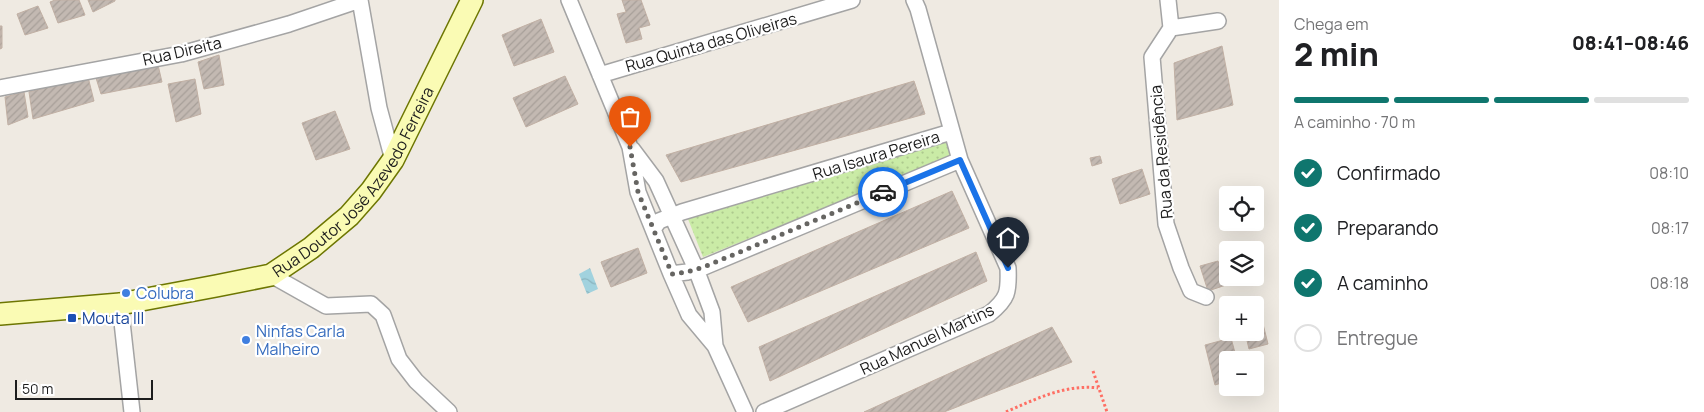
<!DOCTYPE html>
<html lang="pt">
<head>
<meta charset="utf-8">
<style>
  body { margin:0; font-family:Manrope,sans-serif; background:#f2f2f2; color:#202124; height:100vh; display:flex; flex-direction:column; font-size:19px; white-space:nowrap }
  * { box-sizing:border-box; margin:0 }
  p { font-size:16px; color:#757577 }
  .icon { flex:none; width:28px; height:28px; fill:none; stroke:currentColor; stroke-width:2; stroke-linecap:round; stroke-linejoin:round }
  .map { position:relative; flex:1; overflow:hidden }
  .details { display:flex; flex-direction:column; background:#fff; width:425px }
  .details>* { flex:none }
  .tools { position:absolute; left:1219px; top:186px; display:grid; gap:10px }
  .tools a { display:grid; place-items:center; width:45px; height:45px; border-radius:5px; background:#fff; box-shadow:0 5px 20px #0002; font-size:25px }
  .scale { position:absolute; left:15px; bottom:12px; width:138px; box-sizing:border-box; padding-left:5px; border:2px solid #1d1d1d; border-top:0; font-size:14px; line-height:18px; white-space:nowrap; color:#1d1d1d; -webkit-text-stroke:4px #fff; paint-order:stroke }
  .pin { position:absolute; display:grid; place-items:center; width:42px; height:42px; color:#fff; margin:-51px -21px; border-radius:50% 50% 50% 0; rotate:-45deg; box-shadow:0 0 5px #0007 }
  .pin .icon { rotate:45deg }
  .courier { position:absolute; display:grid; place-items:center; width:50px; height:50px; margin:-25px; border:4px solid #1a73e8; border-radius:50%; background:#fff; color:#222; box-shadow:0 1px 6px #0007 }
  .summary em { font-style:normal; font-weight:800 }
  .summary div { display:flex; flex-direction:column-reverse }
  .summary { display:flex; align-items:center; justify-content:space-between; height:85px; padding:0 15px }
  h1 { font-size:32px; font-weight:800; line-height:38px }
  .bar { display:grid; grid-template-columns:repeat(4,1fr); gap:8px 5px; align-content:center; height:60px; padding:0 15px }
  .bar i { height:6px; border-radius:4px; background:#e0e0e0 }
  .bar .active { background:#0f766e }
  .bar p { grid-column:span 4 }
  ol { padding:0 15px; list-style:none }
  li { display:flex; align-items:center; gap:15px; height:55px }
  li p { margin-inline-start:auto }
  li .icon { padding:5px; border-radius:50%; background:#0f766e; color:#fff; stroke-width:4 }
  li:last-child { color:#757577 }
  li i { width:28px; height:28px; border:2px solid #e0e0e0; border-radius:50% }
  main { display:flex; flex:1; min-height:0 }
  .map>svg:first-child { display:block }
</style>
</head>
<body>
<main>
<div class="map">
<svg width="1279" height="412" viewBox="0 0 1279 412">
  <defs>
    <pattern id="garden-dots" width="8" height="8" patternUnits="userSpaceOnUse" patternTransform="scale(1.25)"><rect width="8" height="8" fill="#caeba6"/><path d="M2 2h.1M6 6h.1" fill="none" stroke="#adc98e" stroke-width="1.8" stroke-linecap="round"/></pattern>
    <pattern id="water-waves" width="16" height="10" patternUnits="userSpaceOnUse" patternTransform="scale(1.25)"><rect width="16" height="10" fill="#a1d2de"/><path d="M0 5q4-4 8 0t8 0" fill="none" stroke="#8ab4be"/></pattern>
    <pattern id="building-hatch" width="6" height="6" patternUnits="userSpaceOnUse" patternTransform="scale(1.25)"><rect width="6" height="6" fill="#c3b9b2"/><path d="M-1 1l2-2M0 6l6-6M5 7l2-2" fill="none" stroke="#a79f99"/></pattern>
  </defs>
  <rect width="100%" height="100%" fill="#efeae2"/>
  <path fill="url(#garden-dots)" d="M 946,141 L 952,157 L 703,257 L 688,219 Z"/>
  <path fill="url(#water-waves)" d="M 590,268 L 598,289 L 587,294 L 579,274 Z"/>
  <path fill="url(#building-hatch)" stroke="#c1b0a4" d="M 55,0 L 79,0 L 85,15 L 58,23 L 50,2 Z
    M 88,0 L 115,0 L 115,1 L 93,12 Z
    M 622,0 L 641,0 L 650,25 L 639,28 L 642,39 L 626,43 L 617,14 L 626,12 Z
    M 38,6 L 48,28 L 25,35 L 17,14 Z
    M 541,19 L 554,52 L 514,66 L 502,35 Z
    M 0,26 L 2,26 L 2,48 L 0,49 Z
    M 1222,46 L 1233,105 L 1177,120 L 1174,63 Z
    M 219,55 L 224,85 L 204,89 L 198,62 Z
    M 158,65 L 162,82 L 101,94 L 96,78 Z
    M 565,76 L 578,104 L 526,127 L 513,98 Z
    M 88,77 L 94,101 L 33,119 L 29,92 Z
    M 195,79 L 201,114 L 176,122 L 168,84 Z
    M 914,81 L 925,114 L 681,182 L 666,155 Z
    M 24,92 L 28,117 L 8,125 L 5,97 Z
    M 335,111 L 350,149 L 316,160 L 302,123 Z
    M 1100,156 L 1102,163 L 1092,166 L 1090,158 Z
    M 1142,169 L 1150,194 L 1120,204 L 1112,179 Z
    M 952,191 L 969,228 L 748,322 L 731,287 Z
    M 638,248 L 647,273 L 611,287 L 601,262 Z
    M 976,252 L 987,281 L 770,381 L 759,347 Z
    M 1218,261 L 1226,285 L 1208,291 L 1200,266 Z
    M 1263,324 L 1268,344 L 1249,349 L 1245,332 L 1255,332 L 1255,327 Z
    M 1052,327 L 1072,362 L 944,412 L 864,412 Z
    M 1231,338 L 1237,360 L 1228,360 L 1228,381 L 1215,385 L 1205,345 Z"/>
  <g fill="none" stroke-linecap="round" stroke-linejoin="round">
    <g stroke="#a4a4a4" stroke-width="18">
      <path id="street" d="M 360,0 L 379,108 L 393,160
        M 569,0 L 630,147 L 638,192 L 671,274 L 689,315 L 715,346 L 745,412
        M 1168,0 L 1171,28 L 1218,21
        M 1171,28 L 1152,57 L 1166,224 L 1181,268 L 1191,291 L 1206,297
        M 600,75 L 852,0
        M 0,88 L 181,54 L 289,24 L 360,0
        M 632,149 L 656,181 L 696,269 L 712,312 L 715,346
        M 653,229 L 659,221 L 682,212 L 951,132
        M 671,274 L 687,272 L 704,267 L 960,160
        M 271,275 L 326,306 L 371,304 L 383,315 L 399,359 L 416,381 L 449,412
        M 120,304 L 132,412
        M 764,412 L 989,314 C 1008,299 1009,292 1008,268 L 960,160 L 918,9 L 914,0"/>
    </g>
    <g stroke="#6d7602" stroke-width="24">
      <g id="secondary">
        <path id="s1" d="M 0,314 L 120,304 L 216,286 L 271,275 L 311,248 L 349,216 L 371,191 L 393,160 L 472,0"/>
      </g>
    </g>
    <path stroke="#fe6f64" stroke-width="3" stroke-dasharray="2.5 2.5" stroke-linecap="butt" d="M 1093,371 L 1107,412
      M 1006,412 C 1036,399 1065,384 1098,388"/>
    <use href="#street" stroke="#fff" stroke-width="15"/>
    <use href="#secondary" stroke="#fafbb4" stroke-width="21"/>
  </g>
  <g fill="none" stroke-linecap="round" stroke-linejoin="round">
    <path stroke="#666562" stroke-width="5" stroke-dasharray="0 9" d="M 630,147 L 638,192 L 672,274 L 687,272 L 704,267 L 883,192"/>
    <path stroke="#1a73e8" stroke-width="6" d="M 883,192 L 960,160 L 1008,268"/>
  </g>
  <g fill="#3f7fe0" stroke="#fff" stroke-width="2">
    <circle cx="126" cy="293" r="5"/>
    <circle cx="246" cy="340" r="5"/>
  </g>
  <rect fill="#1a4fb4" stroke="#fff" stroke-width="2" x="67" y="313" width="10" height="10" rx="2.5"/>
  <g text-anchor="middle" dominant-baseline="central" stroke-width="4.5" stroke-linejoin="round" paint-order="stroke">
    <g font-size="16" fill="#1d1d1d" stroke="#fff">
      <text transform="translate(711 42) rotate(-16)">Rua Quinta das Oliveiras</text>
      <text transform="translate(182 51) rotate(-13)">Rua Direita</text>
      <text transform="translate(1161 152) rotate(-95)">Rua da Residência</text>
      <text transform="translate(876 155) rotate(-17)">Rua Isaura Pereira</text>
      <text stroke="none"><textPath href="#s1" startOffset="401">Rua Doutor José Azevedo Ferreira</textPath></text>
      <text transform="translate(927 339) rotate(-25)">Rua Manuel Martins</text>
    </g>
    <g font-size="16" fill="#366cbe" stroke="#fff" text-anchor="start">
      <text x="136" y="293">Colubra</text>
      <text x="256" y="331">Ninfas Carla<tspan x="256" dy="18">Malheiro</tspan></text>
    </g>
    <g font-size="16" fill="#164399" stroke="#fff" text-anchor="start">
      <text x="82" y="318">Mouta III</text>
    </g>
  </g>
</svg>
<div class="tools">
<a><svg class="icon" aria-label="locate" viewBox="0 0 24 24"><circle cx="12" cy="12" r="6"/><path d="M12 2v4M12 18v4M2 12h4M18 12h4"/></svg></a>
<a><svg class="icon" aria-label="layers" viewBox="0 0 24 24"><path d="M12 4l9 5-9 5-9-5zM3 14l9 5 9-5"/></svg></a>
<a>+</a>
<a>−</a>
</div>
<div class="scale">50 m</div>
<div class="pin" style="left:630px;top:147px;background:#ea580c"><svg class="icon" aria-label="bag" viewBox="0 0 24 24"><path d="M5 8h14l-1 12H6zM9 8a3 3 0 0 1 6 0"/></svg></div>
<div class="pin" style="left:1008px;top:268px;background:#1f2937"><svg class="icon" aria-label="home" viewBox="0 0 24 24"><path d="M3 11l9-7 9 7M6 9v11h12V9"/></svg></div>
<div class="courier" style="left:883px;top:192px"><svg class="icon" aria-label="car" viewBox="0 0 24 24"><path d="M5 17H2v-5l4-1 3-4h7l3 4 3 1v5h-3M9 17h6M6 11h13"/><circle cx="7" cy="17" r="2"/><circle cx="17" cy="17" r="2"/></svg></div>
</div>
<section class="details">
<div class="summary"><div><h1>2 min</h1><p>Chega em</p></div><em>08:41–08:46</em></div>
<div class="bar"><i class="active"></i><i class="active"></i><i class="active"></i><i></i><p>A caminho · 70 m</p></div>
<ol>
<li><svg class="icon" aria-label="check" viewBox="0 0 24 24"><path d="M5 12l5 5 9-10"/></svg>Confirmado<p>08:10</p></li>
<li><svg class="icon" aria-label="check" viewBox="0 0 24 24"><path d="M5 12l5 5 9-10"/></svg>Preparando<p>08:17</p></li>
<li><svg class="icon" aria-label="check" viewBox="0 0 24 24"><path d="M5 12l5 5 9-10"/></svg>A caminho<p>08:18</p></li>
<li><i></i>Entregue</li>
</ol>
</section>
</main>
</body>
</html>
